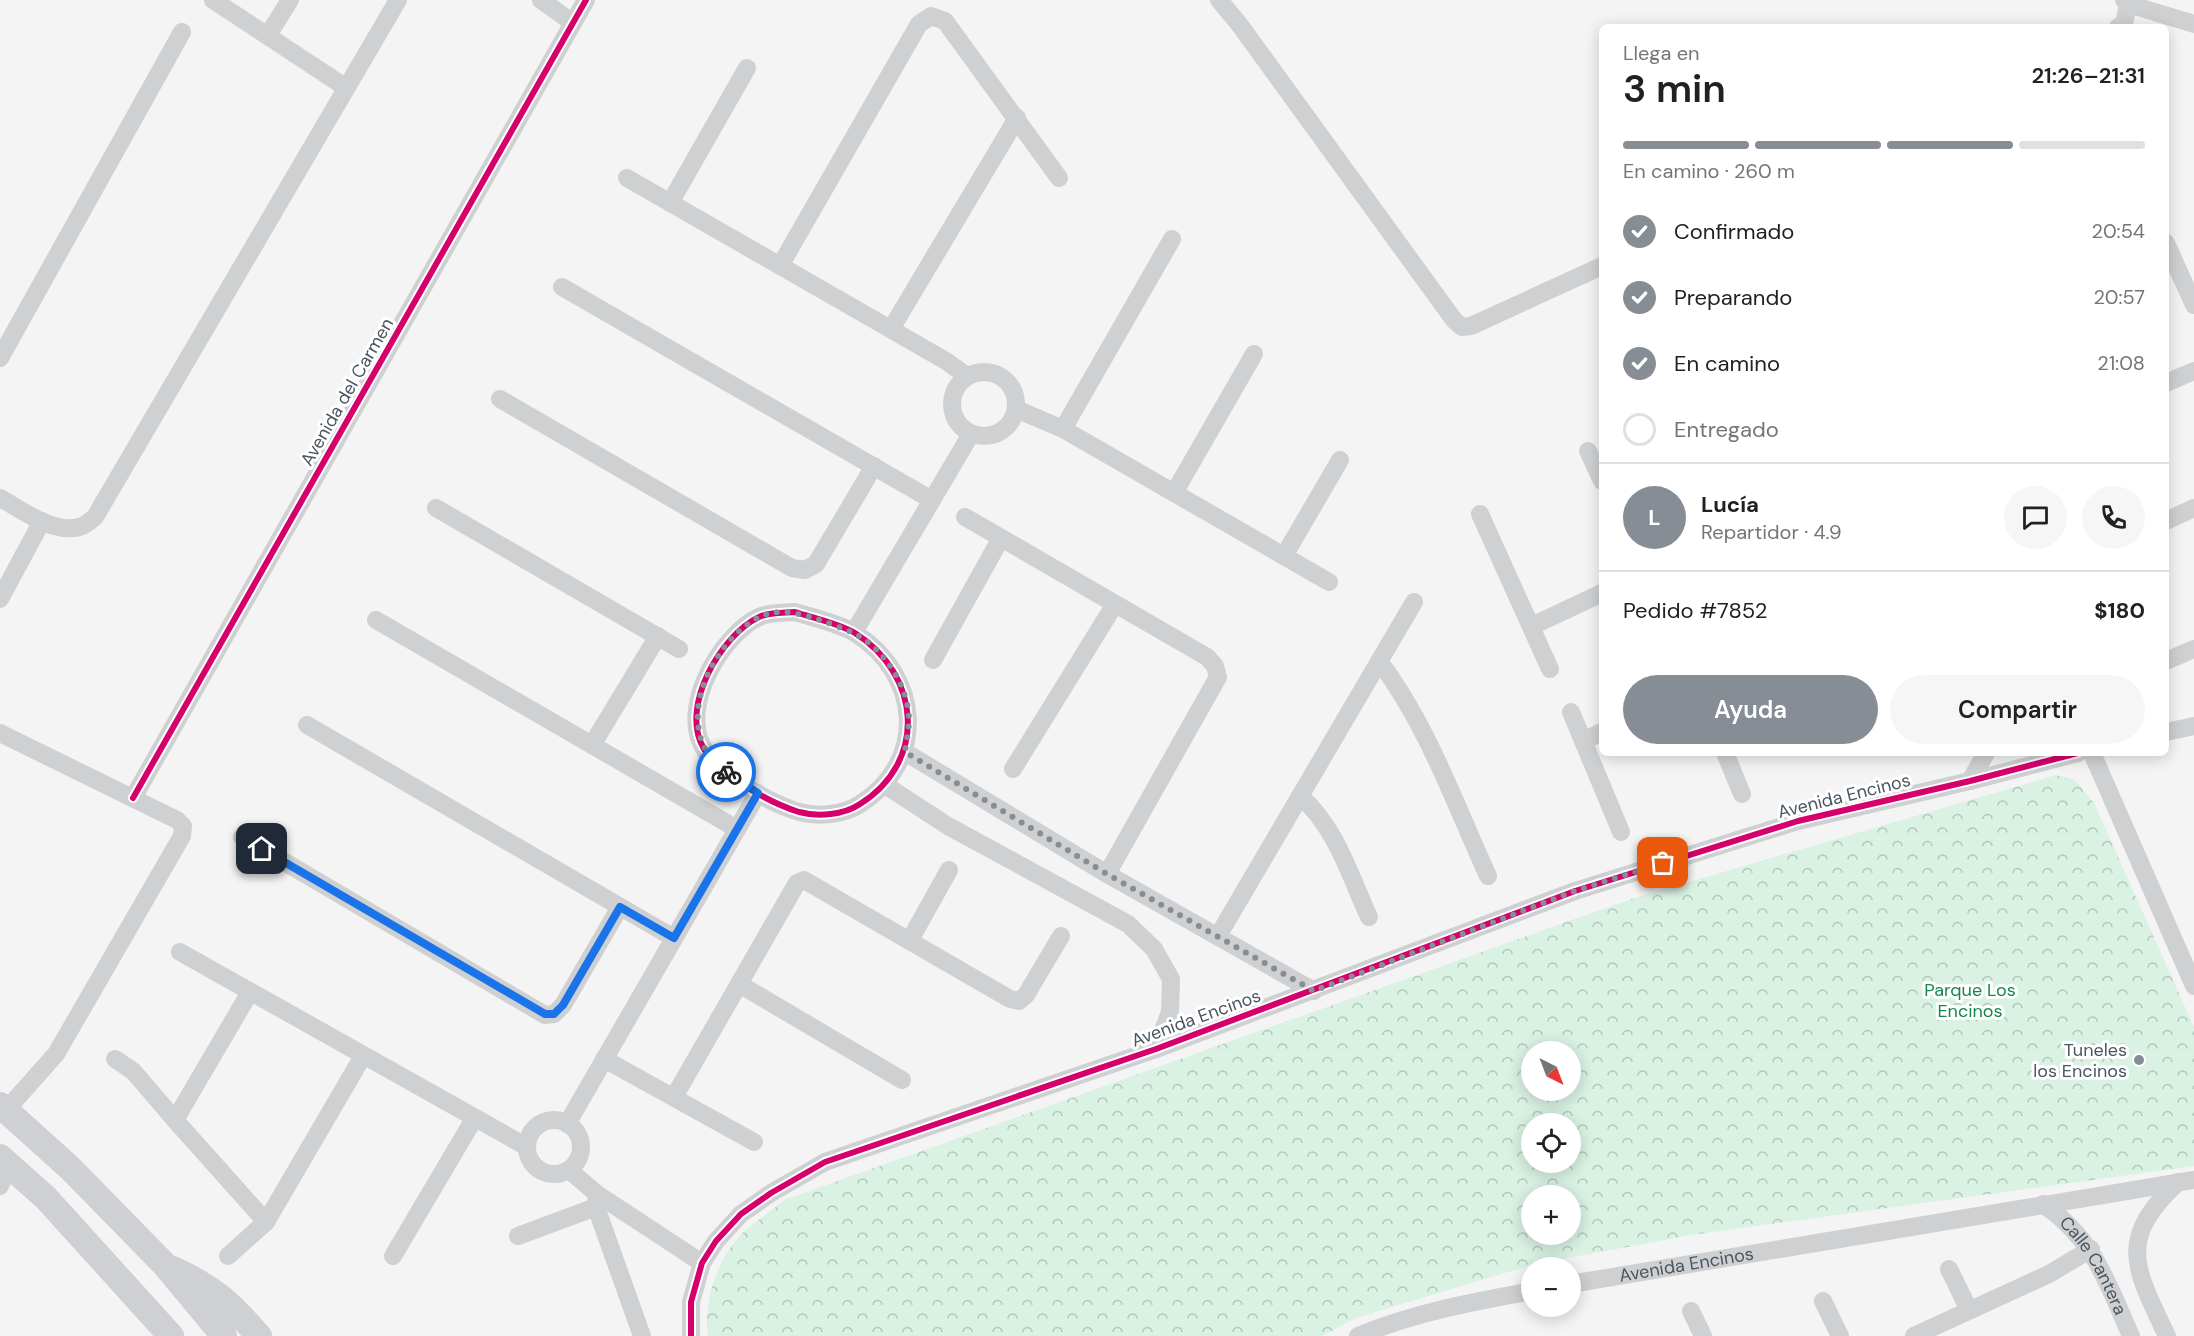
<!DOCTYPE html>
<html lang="es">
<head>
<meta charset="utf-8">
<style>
  body { margin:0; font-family:"DM Sans",sans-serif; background:#f6f6f6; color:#202124; height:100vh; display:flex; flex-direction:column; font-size:22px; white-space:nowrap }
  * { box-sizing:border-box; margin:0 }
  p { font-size:20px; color:#757577 }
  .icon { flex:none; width:33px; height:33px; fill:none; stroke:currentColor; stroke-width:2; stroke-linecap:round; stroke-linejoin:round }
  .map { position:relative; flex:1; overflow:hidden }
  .drawer { position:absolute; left:1599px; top:24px; width:570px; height:732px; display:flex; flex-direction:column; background:#fff; border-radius:9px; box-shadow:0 3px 15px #0003 }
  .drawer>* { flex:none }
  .needle { width:39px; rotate:138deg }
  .buttons { position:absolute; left:1521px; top:1041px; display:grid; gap:12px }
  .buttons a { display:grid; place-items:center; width:60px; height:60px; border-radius:50%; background:#fff; box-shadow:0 3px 15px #0003; font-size:30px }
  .pin { position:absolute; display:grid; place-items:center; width:51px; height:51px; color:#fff; margin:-26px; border-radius:12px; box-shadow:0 3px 9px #0006 }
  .courier { position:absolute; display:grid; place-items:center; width:60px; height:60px; margin:-30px; border:4px solid #1a73e8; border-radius:50%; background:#fff; color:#222; box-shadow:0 2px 8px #0007 }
  .summary em { font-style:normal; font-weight:600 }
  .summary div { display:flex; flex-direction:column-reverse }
  .summary { display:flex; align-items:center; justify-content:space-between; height:102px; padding:0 24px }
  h1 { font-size:39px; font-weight:600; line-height:45px }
  .bar { display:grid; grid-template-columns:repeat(4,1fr); gap:9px 6px; align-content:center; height:72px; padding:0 24px }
  .bar i { height:8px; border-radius:4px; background:#e0e0e0 }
  .bar .on { background:#868d94 }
  .bar p { grid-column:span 4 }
  .line { display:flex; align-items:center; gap:15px; padding:0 24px; border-top:2px solid #e0e0e0 }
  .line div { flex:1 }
  .round { display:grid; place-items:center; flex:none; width:63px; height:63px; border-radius:32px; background:#f6f6f6 }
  ol { padding:0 24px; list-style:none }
  li { display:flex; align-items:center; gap:18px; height:66px }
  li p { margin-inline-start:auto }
  li .icon { padding:6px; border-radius:50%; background:#868d94; color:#fff; stroke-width:4 }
  li:last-child { color:#757577 }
  li i { width:33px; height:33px; border:3px solid #e0e0e0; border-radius:50% }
  .cta { display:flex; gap:12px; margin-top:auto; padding:12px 24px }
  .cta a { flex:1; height:69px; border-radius:36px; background:#868d94; color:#fff; font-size:24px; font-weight:600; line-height:69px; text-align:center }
  .cta a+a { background:#f6f6f6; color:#202124 }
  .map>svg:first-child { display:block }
</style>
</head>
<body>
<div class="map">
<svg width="2194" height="1336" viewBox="0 0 2194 1336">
  <defs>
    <pattern id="park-crowns" width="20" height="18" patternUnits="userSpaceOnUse" patternTransform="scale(1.5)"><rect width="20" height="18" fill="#d9f2e3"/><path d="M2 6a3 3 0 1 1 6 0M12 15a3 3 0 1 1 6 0" fill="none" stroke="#b2c7bb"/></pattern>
  </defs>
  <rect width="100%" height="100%" fill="#f4f4f4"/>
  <path fill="url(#park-crowns)" fill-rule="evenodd" d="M 2056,775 L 2075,780 L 2094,803 L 2194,1027 L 2194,1166 L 1691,1235 L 1531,1265 L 1356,1318 L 1322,1336 L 708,1336 C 703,1305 716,1263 737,1239 C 750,1225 769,1213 784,1200 L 1631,899 ZM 1532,1052 L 1570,1052 L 1570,1090 L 1532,1090 ZM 1532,1124 L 1570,1124 L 1570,1162 L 1532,1162 ZM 1532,1196 L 1570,1196 L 1570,1234 L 1532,1234 Z"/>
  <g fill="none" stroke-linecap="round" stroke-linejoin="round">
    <g stroke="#ced0d2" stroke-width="18">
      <path d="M 213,0 L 345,87"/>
      <path d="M 541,0 L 573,23"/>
      <path d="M 1219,0 L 1239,24 L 1454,320 L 1462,327 L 1471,326 L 1602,266"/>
      <path d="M 2128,4 L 2194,24"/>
      <path d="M 2118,27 L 2124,24 L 2128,4 L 2124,0"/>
      <path d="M 268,35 L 290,0"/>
      <path d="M 627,178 L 946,361 L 967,376"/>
      <path d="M 670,203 L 747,68"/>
      <path d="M 2166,243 L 2194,305"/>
      <path d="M 780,266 L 919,24 L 931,16 L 945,21 L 1059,178"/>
      <path d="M 562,287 L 932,500"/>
      <path d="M 891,329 L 1017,118"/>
      <path d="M 0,358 L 182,32"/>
      <circle cx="984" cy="404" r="32"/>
      <path d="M 2166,383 L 2194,371"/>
      <path d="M 500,399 L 792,568 L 805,570 L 816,564 L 874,466"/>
      <path d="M 1016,409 L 1063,429 L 1329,582"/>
      <path d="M 1063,429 L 1172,239"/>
      <path d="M 1588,451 L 1602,481"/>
      <path d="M 1174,493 L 1254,354"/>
      <path d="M 0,498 C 22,510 53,534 79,527 C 85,526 90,521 95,517 L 398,0"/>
      <path d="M 436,508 L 679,649"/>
      <path d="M 1480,514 L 1550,669"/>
      <path d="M 965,517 L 1207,657 L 1215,666 L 1218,677 L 1107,874"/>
      <path d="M 2166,521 L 2194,508"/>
      <path d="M 1284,556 L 1340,460"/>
      <path d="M 0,599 L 42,521"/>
      <path d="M 795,612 C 814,618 838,623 855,633 C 921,675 928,761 860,804 C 844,815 818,817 799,812 C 770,803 717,774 703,747 C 680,706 721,635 759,617 C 769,612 785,613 795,612 Z"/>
      <path d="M 376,620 L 737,829"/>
      <path d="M 1532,626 L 1602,593"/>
      <path d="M 854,632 L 971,434"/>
      <path d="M 933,660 L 1001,538"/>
      <path d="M 1379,661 C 1427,724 1455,804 1488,876"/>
      <path d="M 2166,661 L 2194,649"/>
      <path d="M 1571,712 L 1621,832"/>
      <path d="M 307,725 L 674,938"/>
      <path d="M 2166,732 L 2194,726"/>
      <path d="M 0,733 L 177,820 L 183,826 L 182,836 L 56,1054 L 7,1109"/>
      <path d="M 1583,741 L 1602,732"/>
      <path d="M 592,745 L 658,636"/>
      <path d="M 905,752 L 1107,874 L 1314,991"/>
      <path d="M 1725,753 L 1742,794"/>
      <path d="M 2092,753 L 2194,986"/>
      <path d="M 1013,769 L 1115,604"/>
      <path d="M 1970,781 L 1986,753"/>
      <path d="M 885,785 L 948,826 L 1128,924 L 1154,949 L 1171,979 L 1170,1012 L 1156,1049"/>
      <path d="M 1300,796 C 1336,827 1350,876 1369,917"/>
      <path d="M 133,798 L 586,0"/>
      <path d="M 242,837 L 545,1015 L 554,1014 L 563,1005 L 620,907"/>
      <path d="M 1218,936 L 1414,602"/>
      <path d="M 910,940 L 949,870"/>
      <path d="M 180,952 L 527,1147"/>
      <path d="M 739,984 L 902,1080"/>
      <path d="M 250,992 L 175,1120 L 266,1222 L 363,1056"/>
      <path d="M 115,1059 L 133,1071 L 175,1120"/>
      <path d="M 604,1059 L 754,1142"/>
      <path d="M 674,1097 L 797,883 L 804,880 L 1010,999 L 1019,1001 L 1026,995 L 1061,936"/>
      <circle cx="554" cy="1147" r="27"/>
      <path d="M 567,1124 L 758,793"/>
      <path d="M 569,1170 L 597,1194 L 702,1263"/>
      <path d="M 0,1186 L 10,1165"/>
      <path d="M 597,1194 L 596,1207 L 642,1336"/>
      <path id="s1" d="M 2043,1204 C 2094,1239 2107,1282 2131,1336"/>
      <path d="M 518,1236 L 596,1207"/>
      <path d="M 228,1256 L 266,1222"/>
      <path d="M 393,1256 L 474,1119"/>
      <path d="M 1949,1269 L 1969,1310"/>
      <path id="s2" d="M 1570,1284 L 2194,1180"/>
      <path d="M 1823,1301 L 1840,1336"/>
      <path d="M 1691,1311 L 1703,1336"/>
      <path d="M 691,1336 L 691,1302 L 702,1263 L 716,1241 L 741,1214 L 771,1193 L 825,1162 L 1156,1049 L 1575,891 L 1798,821 L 1970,781 L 2078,753"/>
      <path d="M 1358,1336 C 1413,1313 1472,1302 1532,1291"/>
      <path d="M 1914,1336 L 2049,1274 L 2091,1249"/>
      <path d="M 2167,1336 C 2135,1268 2116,1240 2178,1182"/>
    </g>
    <path stroke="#ced0d4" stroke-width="26" d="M 0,1105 L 70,1168 L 164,1264 L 224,1336
      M 0,1157 L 46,1198 L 171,1336
      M 173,1269 C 214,1288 230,1303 259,1336"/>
    <g stroke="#fff" stroke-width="10">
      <path id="cycleway" d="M 795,612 C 814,618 838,623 855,633 C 921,675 928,761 860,804 C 844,815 818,817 799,812 C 770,803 717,774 703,747 C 680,706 721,635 759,617 C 769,612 785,613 795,612 Z
        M 133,798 L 586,0
        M 691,1336 L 691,1302 L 702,1263 L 716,1241 L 741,1214 L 771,1193 L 825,1162 L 1156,1049 L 1575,891 L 1798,821 L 1970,781 L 2078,753"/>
    </g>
    <use href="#cycleway" stroke="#d6006c" stroke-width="6"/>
  </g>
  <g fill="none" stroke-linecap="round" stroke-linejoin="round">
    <path stroke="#868d94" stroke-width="6" stroke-dasharray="0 10.8" d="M 726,772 C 669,733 708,644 759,617 C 777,608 799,613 817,619 C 828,623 840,627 851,632 C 882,645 909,686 909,720 C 909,731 906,742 905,752 L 1107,874 L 1314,991 L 1575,891 L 1663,863"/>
    <path stroke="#1a73e8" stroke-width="8" d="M 262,849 L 545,1014 L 554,1014 L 563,1005 L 620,907 L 674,938 L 758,793 L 726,772"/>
  </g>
  <circle fill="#868d94" stroke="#fff" stroke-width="2" cx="2139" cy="1060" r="6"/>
  <g text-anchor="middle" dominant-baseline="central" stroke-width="6" stroke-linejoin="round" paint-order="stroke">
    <g font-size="18" fill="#4a5661" stroke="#fff">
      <text transform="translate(347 392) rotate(-60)">Avenida del Carmen</text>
      <text transform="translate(1844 796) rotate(-14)">Avenida Encinos</text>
      <text transform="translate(1196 1018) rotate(-20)">Avenida Encinos</text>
      <text stroke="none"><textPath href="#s2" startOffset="118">Avenida Encinos</textPath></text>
      <text stroke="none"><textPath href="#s1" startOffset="81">Calle Cantera</textPath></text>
    </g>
    <g font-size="18" fill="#17864f" stroke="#fff">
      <text x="1970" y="990">Parque Los<tspan x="1970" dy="21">Encinos</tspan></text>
    </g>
    <g font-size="18" fill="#4a5661" stroke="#fff" text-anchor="end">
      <text x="2127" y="1050">Tuneles<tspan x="2127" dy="21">los Encinos</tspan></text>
    </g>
  </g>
</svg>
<div class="buttons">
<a><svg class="needle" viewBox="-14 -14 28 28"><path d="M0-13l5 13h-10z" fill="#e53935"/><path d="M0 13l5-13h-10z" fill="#757577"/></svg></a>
<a><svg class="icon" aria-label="locate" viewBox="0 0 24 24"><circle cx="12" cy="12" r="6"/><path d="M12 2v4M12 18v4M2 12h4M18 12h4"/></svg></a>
<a>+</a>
<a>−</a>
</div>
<div class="pin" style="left:1663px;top:863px;background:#ea580c"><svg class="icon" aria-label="bag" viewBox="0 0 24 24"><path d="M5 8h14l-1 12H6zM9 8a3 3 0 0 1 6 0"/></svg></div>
<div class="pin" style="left:262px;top:849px;background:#1f2937"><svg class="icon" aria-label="home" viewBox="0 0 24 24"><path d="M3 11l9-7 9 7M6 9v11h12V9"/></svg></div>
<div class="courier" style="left:726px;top:772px"><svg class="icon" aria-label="bike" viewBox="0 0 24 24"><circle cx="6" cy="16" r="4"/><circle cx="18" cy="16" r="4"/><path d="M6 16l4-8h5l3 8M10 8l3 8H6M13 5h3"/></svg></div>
<section class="drawer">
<div class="summary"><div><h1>3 min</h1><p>Llega en</p></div><em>21:26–21:31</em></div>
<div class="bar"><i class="on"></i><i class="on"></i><i class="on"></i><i></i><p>En camino · 260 m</p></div>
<ol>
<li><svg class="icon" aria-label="check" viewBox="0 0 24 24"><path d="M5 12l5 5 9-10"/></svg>Confirmado<p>20:54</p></li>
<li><svg class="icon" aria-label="check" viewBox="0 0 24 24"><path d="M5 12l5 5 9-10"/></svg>Preparando<p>20:57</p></li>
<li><svg class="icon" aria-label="check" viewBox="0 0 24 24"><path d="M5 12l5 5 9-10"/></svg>En camino<p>21:08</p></li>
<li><i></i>Entregado</li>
</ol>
<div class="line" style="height:108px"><b class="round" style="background:#868d94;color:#fff">L</b><div><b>Lucía</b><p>Repartidor · 4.9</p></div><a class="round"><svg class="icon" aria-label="chat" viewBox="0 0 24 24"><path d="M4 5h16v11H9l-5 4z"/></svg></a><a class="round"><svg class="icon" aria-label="phone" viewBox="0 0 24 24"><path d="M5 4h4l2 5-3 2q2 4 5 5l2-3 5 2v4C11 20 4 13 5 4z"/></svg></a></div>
<div class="line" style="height:78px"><div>Pedido #7852</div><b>$180</b></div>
<div class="cta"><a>Ayuda</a><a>Compartir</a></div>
</section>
</div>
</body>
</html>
